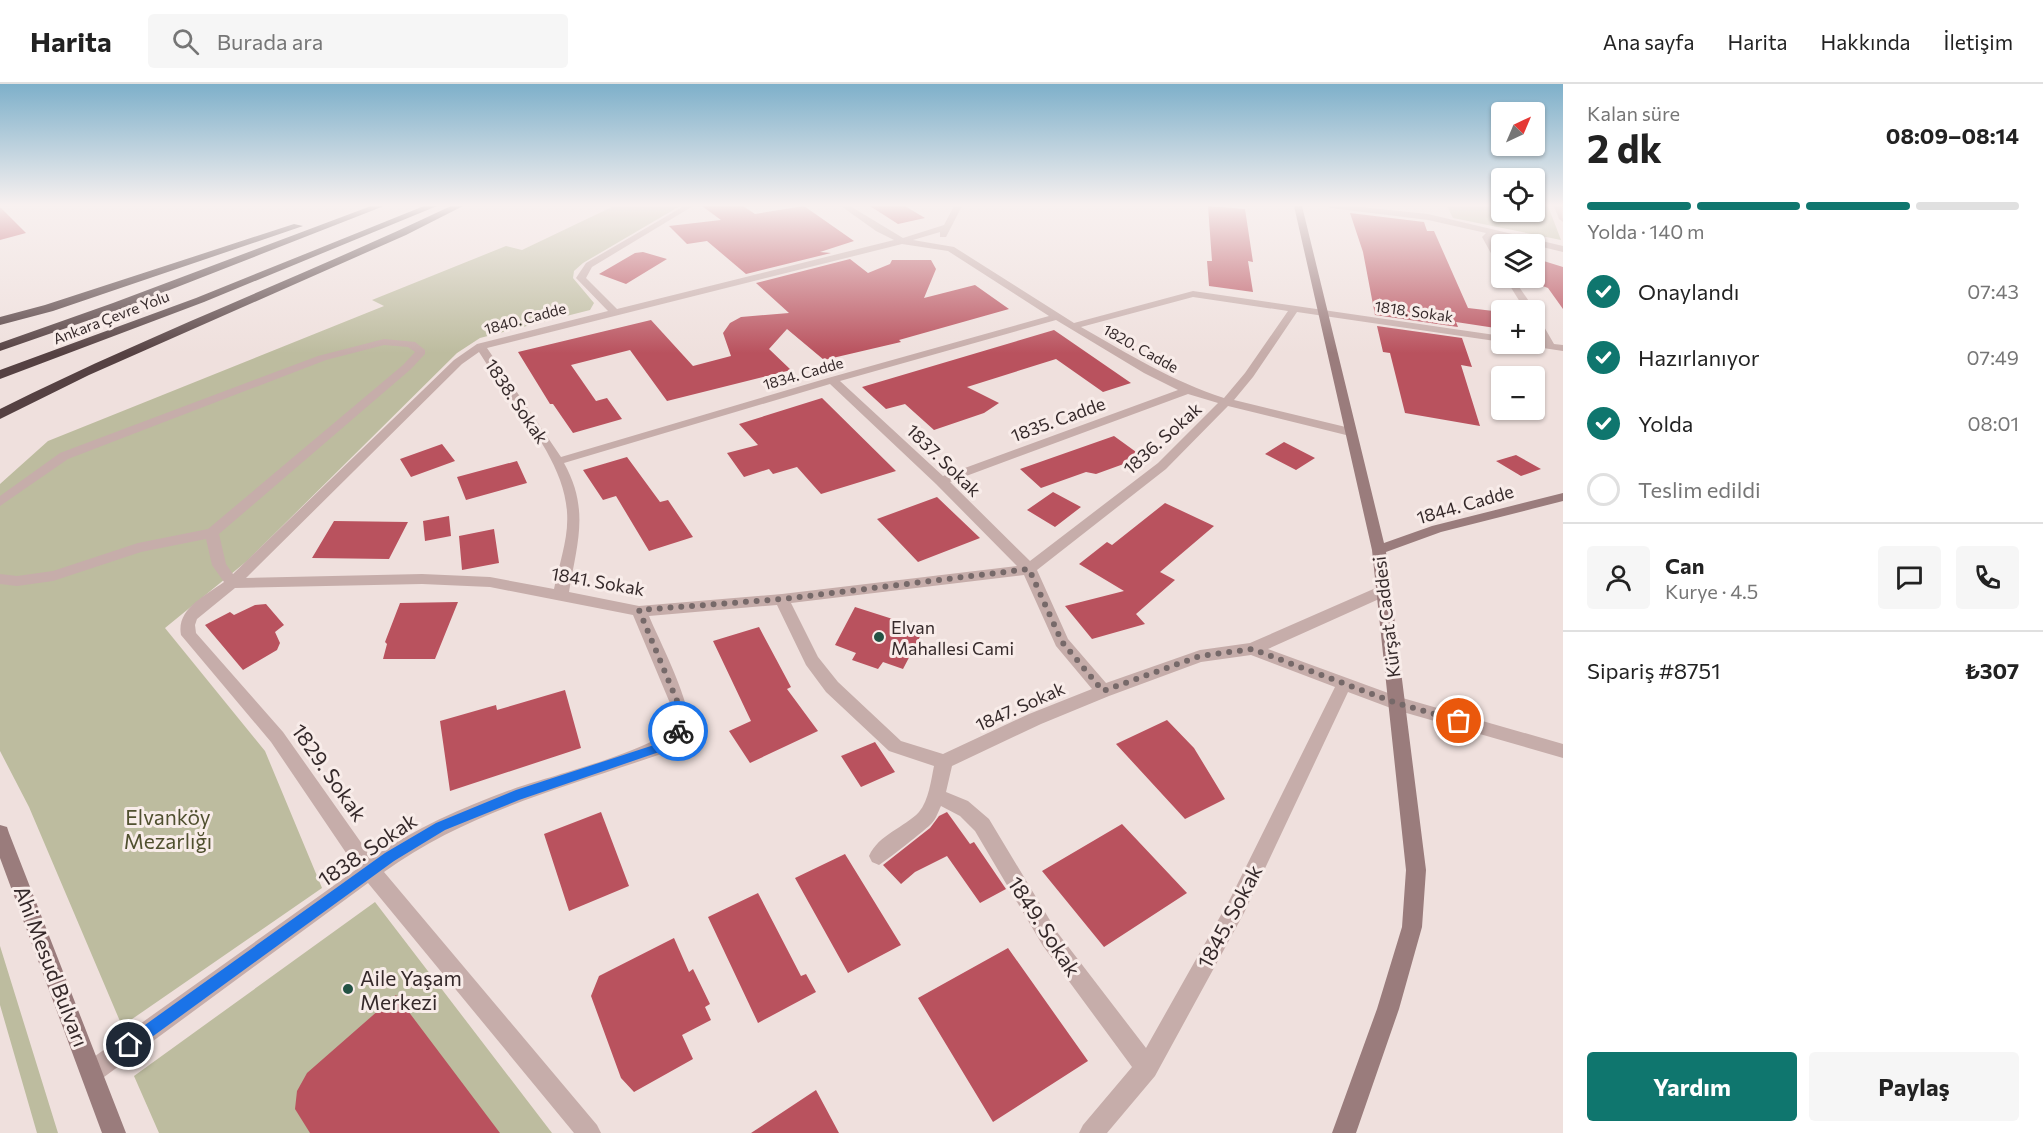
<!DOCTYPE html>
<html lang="tr">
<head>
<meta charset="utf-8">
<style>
  body { margin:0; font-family:Commissioner,sans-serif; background:#f6f6f6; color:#222; height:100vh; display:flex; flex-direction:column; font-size:22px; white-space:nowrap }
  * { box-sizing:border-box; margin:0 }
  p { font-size:20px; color:#767676 }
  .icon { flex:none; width:33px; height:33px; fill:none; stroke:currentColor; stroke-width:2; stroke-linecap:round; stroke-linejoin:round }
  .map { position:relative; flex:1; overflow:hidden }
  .sheet { display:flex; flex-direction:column; background:#fff; width:480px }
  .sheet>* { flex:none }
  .needle { width:39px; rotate:44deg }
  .fabs { position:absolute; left:1491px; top:18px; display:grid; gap:12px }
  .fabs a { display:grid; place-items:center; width:54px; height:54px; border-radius:6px; background:#fff; box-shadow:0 2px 4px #0004; font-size:30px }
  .pin { position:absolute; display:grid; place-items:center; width:51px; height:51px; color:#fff; margin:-26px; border:3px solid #fff; border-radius:50%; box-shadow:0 2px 6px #0007 }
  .courier { position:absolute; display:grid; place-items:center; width:60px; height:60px; margin:-30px; border:4px solid #1a73e8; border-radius:50%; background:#fff; color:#222; box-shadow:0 2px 8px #0007 }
  .headline em { font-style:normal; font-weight:700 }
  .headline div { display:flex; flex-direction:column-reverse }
  .headline { display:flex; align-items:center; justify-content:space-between; height:102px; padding:0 24px }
  h1 { font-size:39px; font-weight:700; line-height:45px }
  .bar { display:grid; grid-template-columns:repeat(4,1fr); gap:9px 6px; align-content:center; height:72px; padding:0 24px }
  .bar i { height:8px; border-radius:4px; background:#e0e0e0 }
  .bar .current { background:#0f766e }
  .bar p { grid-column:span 4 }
  .line { display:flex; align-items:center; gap:15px; padding:0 24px; border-top:2px solid #e0e0e0 }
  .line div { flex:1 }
  .round { display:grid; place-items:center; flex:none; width:63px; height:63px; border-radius:6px; background:#f6f6f6 }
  ol { padding:0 24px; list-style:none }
  li { display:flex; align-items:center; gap:18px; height:66px }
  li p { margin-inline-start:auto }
  li .icon { padding:6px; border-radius:50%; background:#0f766e; color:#fff; stroke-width:4 }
  li:last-child { color:#767676 }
  li i { width:33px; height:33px; border:3px solid #e0e0e0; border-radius:50% }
  .primary-button { display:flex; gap:12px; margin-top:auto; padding:12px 24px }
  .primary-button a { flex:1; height:69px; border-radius:6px; background:#0f766e; color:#fff; font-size:24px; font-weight:700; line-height:69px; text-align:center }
  .primary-button a+a { background:#f6f6f6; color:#222 }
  header { display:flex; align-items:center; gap:36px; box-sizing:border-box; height:84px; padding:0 30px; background:#fff; border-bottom:2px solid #e0e0e0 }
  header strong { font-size:28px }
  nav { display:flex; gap:33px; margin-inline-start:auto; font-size:21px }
  .search { width:420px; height:54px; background:#f6f6f6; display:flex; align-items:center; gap:15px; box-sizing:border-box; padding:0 21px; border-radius:6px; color:#767676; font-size:22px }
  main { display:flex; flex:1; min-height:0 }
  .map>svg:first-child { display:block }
</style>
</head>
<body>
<header>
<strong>Harita</strong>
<div class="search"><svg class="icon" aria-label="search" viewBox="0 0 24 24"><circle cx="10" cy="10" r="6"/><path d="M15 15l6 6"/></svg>Burada ara</div>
<nav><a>Ana sayfa</a><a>Harita</a><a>Hakkında</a><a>İletişim</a></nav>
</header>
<main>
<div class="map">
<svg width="1563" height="1049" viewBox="0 0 1563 1049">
  <rect width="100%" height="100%" fill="#efe0dd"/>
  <path fill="#bdbc9f" d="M 614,122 L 680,122 L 583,179 L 574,187 L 573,194 L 594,219 L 590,226 L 480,254 L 457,269 L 247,477 L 165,544 L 265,667 L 322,804 L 122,942 L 29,723 L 0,667 L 0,400 L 48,357 L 384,222 L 372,216 L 506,162 L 522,166 Z
    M 1447,122 L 1501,122 L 1502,128 L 1534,128 L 1535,122 L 1548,122 L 1561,156 L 1453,134 Z
    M 375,818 L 552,1049 L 159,1049 L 134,992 Z
    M 0,862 L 58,1049 L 37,1049 L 0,921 Z"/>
  <path fill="#b9525e" d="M 702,122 L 743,122 L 755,130 L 804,122 L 854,157 L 820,168 L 831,169 L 746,190 L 707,157 L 687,160 L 669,142 L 721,136 Z
    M 870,122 L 905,122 L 925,134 L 898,140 Z
    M 1208,122 L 1245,125 L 1253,178 L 1248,177 L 1253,208 L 1209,202 L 1207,177 L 1212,177 Z
    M 0,123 L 26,149 L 0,156 Z
    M 1350,129 L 1424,138 L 1427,147 L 1434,147 L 1468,224 L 1502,228 L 1502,245 L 1456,238 L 1458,243 L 1375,231 L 1363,168 Z
    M 643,168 L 667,175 L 626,200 L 599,190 L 635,169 Z
    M 1534,174 L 1563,183 L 1563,225 L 1548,204 L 1540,201 L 1534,189 Z
    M 850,175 L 868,189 L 890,180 L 892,176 L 931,176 L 936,185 L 924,214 L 975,201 L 1009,225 L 899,256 L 901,258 L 824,276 L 787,245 L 769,265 L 791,286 L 667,317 L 630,266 L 571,281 L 596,317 L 607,314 L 622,335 L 573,349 L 553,320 L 550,320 L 518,268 L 651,236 L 693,282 L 731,272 L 723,249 L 730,239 L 741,233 L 789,229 L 756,199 Z
    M 1377,242 L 1462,254 L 1472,283 L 1461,281 L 1480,342 L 1405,329 L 1390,269 L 1383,268 Z
    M 1054,246 L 1131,299 L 1103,308 L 1056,275 L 967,303 L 999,319 L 984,329 L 934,346 L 905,320 L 886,325 L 862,303 Z
    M 822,314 L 896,387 L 821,410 L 797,383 L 773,390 L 769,385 L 744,393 L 727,369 L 758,361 L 739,340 Z
    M 1114,352 L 1143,373 L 1096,390 L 1086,388 L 1041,404 L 1020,385 Z
    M 1284,358 L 1315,374 L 1296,386 L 1265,370 Z
    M 442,360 L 455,377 L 411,393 L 400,375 Z
    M 1516,371 L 1541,385 L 1521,392 L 1496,377 Z
    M 627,373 L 660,418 L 668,416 L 693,453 L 649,467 L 616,412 L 603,416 L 583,386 Z
    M 517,377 L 527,399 L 466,416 L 457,393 Z
    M 1053,408 L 1081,423 L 1055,443 L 1027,426 Z
    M 937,413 L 980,454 L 918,478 L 877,435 Z
    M 1165,419 L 1214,442 L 1160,488 L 1175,496 L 1136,530 L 1145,540 L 1092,555 L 1065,522 L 1124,507 L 1079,480 L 1107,458 L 1112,461 Z
    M 449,432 L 451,452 L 425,457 L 423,437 Z
    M 334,437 L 408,438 L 389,475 L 312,474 Z
    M 494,445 L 499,479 L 462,486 L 459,452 Z
    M 458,518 L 435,575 L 383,575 L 387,560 L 385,558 L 400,519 Z
    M 266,520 L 284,541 L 275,548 L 280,559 L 277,566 L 243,586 L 205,541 L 230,528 L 234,531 L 255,521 Z
    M 855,523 L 924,545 L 903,585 L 883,578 L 878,585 L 852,576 L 856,569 L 835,561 Z
    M 759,543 L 791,603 L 787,605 L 818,647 L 750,679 L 729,647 L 751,637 L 713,557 Z
    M 565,606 L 581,664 L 450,707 L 440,637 L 496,621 L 497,626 Z
    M 1167,636 L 1194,664 L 1225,715 L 1185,735 L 1116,660 Z
    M 875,658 L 895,688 L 861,703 L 841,672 Z
    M 601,728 L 629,802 L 569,827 L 544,750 Z
    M 947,728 L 970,760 L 974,758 L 1006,805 L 980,819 L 947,772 L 915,788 L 901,800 L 883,781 L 930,744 L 939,732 Z
    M 1122,740 L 1187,809 L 1104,863 L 1042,787 Z
    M 845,770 L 901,861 L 848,889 L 795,794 Z
    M 758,809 L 801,892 L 806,890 L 816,908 L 758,939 L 708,833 Z
    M 674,854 L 689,888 L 693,885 L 710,920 L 705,923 L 711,936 L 682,951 L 693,975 L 634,1008 L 621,994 L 591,912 L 599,892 Z
    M 1008,864 L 1088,977 L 993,1038 L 918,914 Z
    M 396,911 L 500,1049 L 310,1049 L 295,1025 L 297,1007 L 307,989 Z
    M 816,1006 L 839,1049 L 751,1049 Z"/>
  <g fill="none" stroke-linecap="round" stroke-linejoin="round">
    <path fill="#c6adaa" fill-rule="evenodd" d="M 684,122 L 693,122 L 592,183 L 586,194 L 617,225 L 894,156 L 876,147 L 841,122 L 850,122 L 903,154 L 944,141 L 954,122 L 962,122 L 946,153 L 940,153 L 940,148 L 913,156 L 954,163 L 1074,239 L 1193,207 L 1502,252 L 1502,258 L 1297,228 L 1253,293 L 1234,316 L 1354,345 L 1354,351 L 1350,352 L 1228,322 L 1166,385 L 1037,486 L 1068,555 L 1106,599 L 1200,566 L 1250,559 L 1378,503 L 1388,503 L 1390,507 L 1388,511 L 1268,565 L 1399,613 L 1563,660 L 1563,674 L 1396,626 L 1348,608 L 1244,829 L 1155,992 L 1107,1049 L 1079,1049 L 1083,1041 L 1132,983 L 1043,862 L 975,747 L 960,732 L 941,722 C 938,728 936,735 932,739 C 928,744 883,779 879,781 L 872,778 L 869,772 C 879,750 904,744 919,728 C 929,716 931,696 934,682 L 889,667 L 826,608 L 806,581 L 777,521 L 649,532 C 658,554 693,621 688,642 C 685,655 675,662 664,669 C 569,702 466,728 384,788 L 597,1041 L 601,1049 L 574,1049 L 368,799 L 100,996 L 92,999 L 84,996 L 81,988 L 84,980 L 357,785 L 271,658 L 181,551 C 176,525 205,512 224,498 L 212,481 L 206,455 L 141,468 L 53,497 L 17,502 L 0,500 L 0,490 L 17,492 L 53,487 L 138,459 L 208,445 L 403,281 L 415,268 L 408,263 L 384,261 L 326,276 L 68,375 L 0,422 L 0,412 L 60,369 L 318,272 L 384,255 L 415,258 L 425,266 L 425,270 L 411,285 L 219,450 L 226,480 L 233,490 L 454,276 L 477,260 L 608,227 L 576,194 L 586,179 ZM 902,160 L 948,167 L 1049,232 L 828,294 L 561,373 L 487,264 ZM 1193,213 L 1288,227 L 1245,289 L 1224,314 C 1172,297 1128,270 1081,243 ZM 1056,236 L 1144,289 L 1178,306 L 943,392 L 840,297 ZM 479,268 C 508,315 564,372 567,428 C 569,454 559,480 554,505 L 490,493 L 422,490 L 246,494 L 462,280 ZM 830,300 L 936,400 L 1017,482 L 782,510 L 639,522 L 569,508 C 577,459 590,426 564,379 ZM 1188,310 L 1218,319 L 1158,379 L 1030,477 L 950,398 ZM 1024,491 L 1056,562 L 1092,605 L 1029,630 L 943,670 L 901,657 L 838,598 L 818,573 L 791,519 ZM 422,500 L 490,503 L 633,531 L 672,624 L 671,644 C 652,667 546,693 513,705 C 464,723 415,744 372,774 L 283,648 L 196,549 L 195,541 L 197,535 L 235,504 ZM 1251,571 L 1335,603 L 1230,815 L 1146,964 L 1057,848 L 989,735 L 968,717 L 946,708 L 952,682 L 1041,640 L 1109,612 L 1201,578 Z
      M 1327,122 L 1350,122 L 1428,130 L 1563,162 L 1563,168 L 1494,151 L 1491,154 L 1502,172 L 1502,183 L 1497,180 L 1482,153 L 1486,149 L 1428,136 L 1331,124 Z
      M 1554,122 L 1562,122 L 1563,138 L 1559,135 Z
      M 1505,194 L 1513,194 L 1535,226 L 1534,227 L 1525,226 Z
      M 1534,231 L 1539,234 L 1554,260 L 1563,261 L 1563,267 L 1530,262 L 1529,260 L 1534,260 L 1534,257 L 1542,258 L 1534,244 Z"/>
    <path fill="#9a7c7c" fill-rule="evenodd" d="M 1294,122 L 1302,122 L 1384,459 L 1432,442 L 1563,409 L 1563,417 L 1441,448 L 1386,468 L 1426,786 L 1422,843 L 1399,925 L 1356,1049 L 1332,1049 L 1377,925 L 1402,843 L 1406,786 L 1372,466 Z
      M 0,741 L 7,743 L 9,749 L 126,1049 L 102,1049 L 0,774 Z"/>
    <path fill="#554142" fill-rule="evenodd" d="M 371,122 L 384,122 L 121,225 L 0,267 L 0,259 L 113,219 Z
      M 424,122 L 437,122 L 204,218 L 0,295 L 0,286 L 196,214 Z
      M 451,122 L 463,122 L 406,151 L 89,291 L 0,335 L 0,325 C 147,251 302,193 451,122 Z
      M 294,140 L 303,142 L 53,227 L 0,241 L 0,233 L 45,221 Z"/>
  </g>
  <linearGradient id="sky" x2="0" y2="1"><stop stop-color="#7eb0ca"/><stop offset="0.45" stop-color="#f8f1f0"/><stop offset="1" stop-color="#f8f1f0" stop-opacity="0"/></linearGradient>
  <rect width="1563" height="269" fill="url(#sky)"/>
  <path fill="#1a73e8" d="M 678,643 L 683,647 L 678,657 L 662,667 L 519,716 L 445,746 L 394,777 L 134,966 L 129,968 L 124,966 L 122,961 L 124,956 L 385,769 L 436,739 L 516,706 L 654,661 Z"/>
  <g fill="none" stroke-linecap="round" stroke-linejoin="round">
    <path stroke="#766969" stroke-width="6" stroke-dasharray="0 10.8" d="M 678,647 L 682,640 L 680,624 L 639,526 L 783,515 L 1029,485 L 1062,558 L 1103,607 L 1200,572 L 1252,565 L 1396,619 L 1459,637"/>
  </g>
  <g fill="#235244" stroke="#f8ece9" stroke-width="2">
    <circle cx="879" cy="553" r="6"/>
    <circle cx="348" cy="905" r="6"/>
  </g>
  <g text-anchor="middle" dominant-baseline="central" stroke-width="6" stroke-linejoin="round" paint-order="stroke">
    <g font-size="15" fill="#35292a" stroke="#f8ece9">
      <text transform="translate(1414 227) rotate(8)">1818. Sokak</text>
      <text transform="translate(111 233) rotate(-21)">Ankara Çevre Yolu</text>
      <text transform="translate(525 234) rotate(-15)">1840. Cadde</text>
      <text transform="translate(1141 264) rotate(29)">1820. Cadde</text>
      <text transform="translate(803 289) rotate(-16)">1834. Cadde</text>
    </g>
    <g font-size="18" fill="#35292a" stroke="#f8ece9">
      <text transform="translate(517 317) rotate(56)">1838. Sokak</text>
      <text transform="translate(1058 335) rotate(-20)">1835. Cadde</text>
      <text transform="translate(1162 354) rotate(-42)">1836. Sokak</text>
      <text transform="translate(944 376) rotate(44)">1837. Sokak</text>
      <text transform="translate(1465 420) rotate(-16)">1844. Cadde</text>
      <text transform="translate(598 497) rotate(10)">1841. Sokak</text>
      <text transform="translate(1386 533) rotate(-97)">Kürşat Caddesi</text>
      <text transform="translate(1020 622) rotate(-24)">1847. Sokak</text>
    </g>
    <g font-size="18" fill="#35292a" stroke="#f8ece9" text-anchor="start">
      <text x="891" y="543">Elvan<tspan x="891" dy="21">Mahallesi Cami</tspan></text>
    </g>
    <g font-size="21" fill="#35292a" stroke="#f8ece9">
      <text transform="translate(330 688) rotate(55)">1829. Sokak</text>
      <text transform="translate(367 765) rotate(-34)">1838. Sokak</text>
      <text transform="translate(1229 832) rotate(-62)">1845. Sokak</text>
      <text transform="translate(1045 842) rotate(57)">1849. Sokak</text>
      <text transform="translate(52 882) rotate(69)">Ahi Mesud Bulvarı</text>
    </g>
    <g font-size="21" fill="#50502f" stroke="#f8ece9">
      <text x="168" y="732">Elvanköy<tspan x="168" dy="24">Mezarlığı</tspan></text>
    </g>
    <g font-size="21" fill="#35292a" stroke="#f8ece9" text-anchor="start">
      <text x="360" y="893">Aile Yaşam<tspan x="360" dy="24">Merkezi</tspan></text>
    </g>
  </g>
</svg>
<div class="fabs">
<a><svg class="needle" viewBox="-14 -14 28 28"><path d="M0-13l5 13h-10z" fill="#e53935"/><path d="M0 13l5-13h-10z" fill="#767676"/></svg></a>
<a><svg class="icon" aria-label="locate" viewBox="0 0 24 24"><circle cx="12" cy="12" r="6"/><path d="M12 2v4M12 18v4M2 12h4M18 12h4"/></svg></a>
<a><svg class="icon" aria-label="layers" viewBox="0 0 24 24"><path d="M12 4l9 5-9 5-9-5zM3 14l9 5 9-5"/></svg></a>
<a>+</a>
<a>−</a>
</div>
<div class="pin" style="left:1459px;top:637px;background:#ea580c"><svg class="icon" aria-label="bag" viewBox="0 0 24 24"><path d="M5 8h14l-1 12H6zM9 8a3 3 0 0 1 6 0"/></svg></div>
<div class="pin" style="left:129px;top:961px;background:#1f2937"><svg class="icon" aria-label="home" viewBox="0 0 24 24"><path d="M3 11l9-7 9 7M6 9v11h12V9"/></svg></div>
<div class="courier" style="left:678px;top:647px"><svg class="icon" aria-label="bike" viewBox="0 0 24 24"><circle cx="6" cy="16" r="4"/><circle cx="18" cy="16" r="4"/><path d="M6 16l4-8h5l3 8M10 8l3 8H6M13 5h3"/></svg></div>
</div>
<section class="sheet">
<div class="headline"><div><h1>2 dk</h1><p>Kalan süre</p></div><em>08:09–08:14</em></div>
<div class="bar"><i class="current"></i><i class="current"></i><i class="current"></i><i></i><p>Yolda · 140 m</p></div>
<ol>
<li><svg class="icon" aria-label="check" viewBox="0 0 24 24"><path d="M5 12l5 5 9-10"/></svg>Onaylandı<p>07:43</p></li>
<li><svg class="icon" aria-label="check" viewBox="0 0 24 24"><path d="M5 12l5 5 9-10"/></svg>Hazırlanıyor<p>07:49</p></li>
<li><svg class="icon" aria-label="check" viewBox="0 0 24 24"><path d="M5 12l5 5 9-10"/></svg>Yolda<p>08:01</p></li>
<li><i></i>Teslim edildi</li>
</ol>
<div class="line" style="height:108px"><a class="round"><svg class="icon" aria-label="person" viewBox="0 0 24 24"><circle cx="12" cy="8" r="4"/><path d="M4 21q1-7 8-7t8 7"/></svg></a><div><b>Can</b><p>Kurye · 4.5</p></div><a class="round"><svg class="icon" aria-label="chat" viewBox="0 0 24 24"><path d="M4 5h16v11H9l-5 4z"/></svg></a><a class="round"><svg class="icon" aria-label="phone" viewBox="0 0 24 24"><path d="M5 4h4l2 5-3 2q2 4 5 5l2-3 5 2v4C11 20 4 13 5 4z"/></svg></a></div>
<div class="line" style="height:78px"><div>Sipariş #8751</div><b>₺307</b></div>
<div class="primary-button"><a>Yardım</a><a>Paylaş</a></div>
</section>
</main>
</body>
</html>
